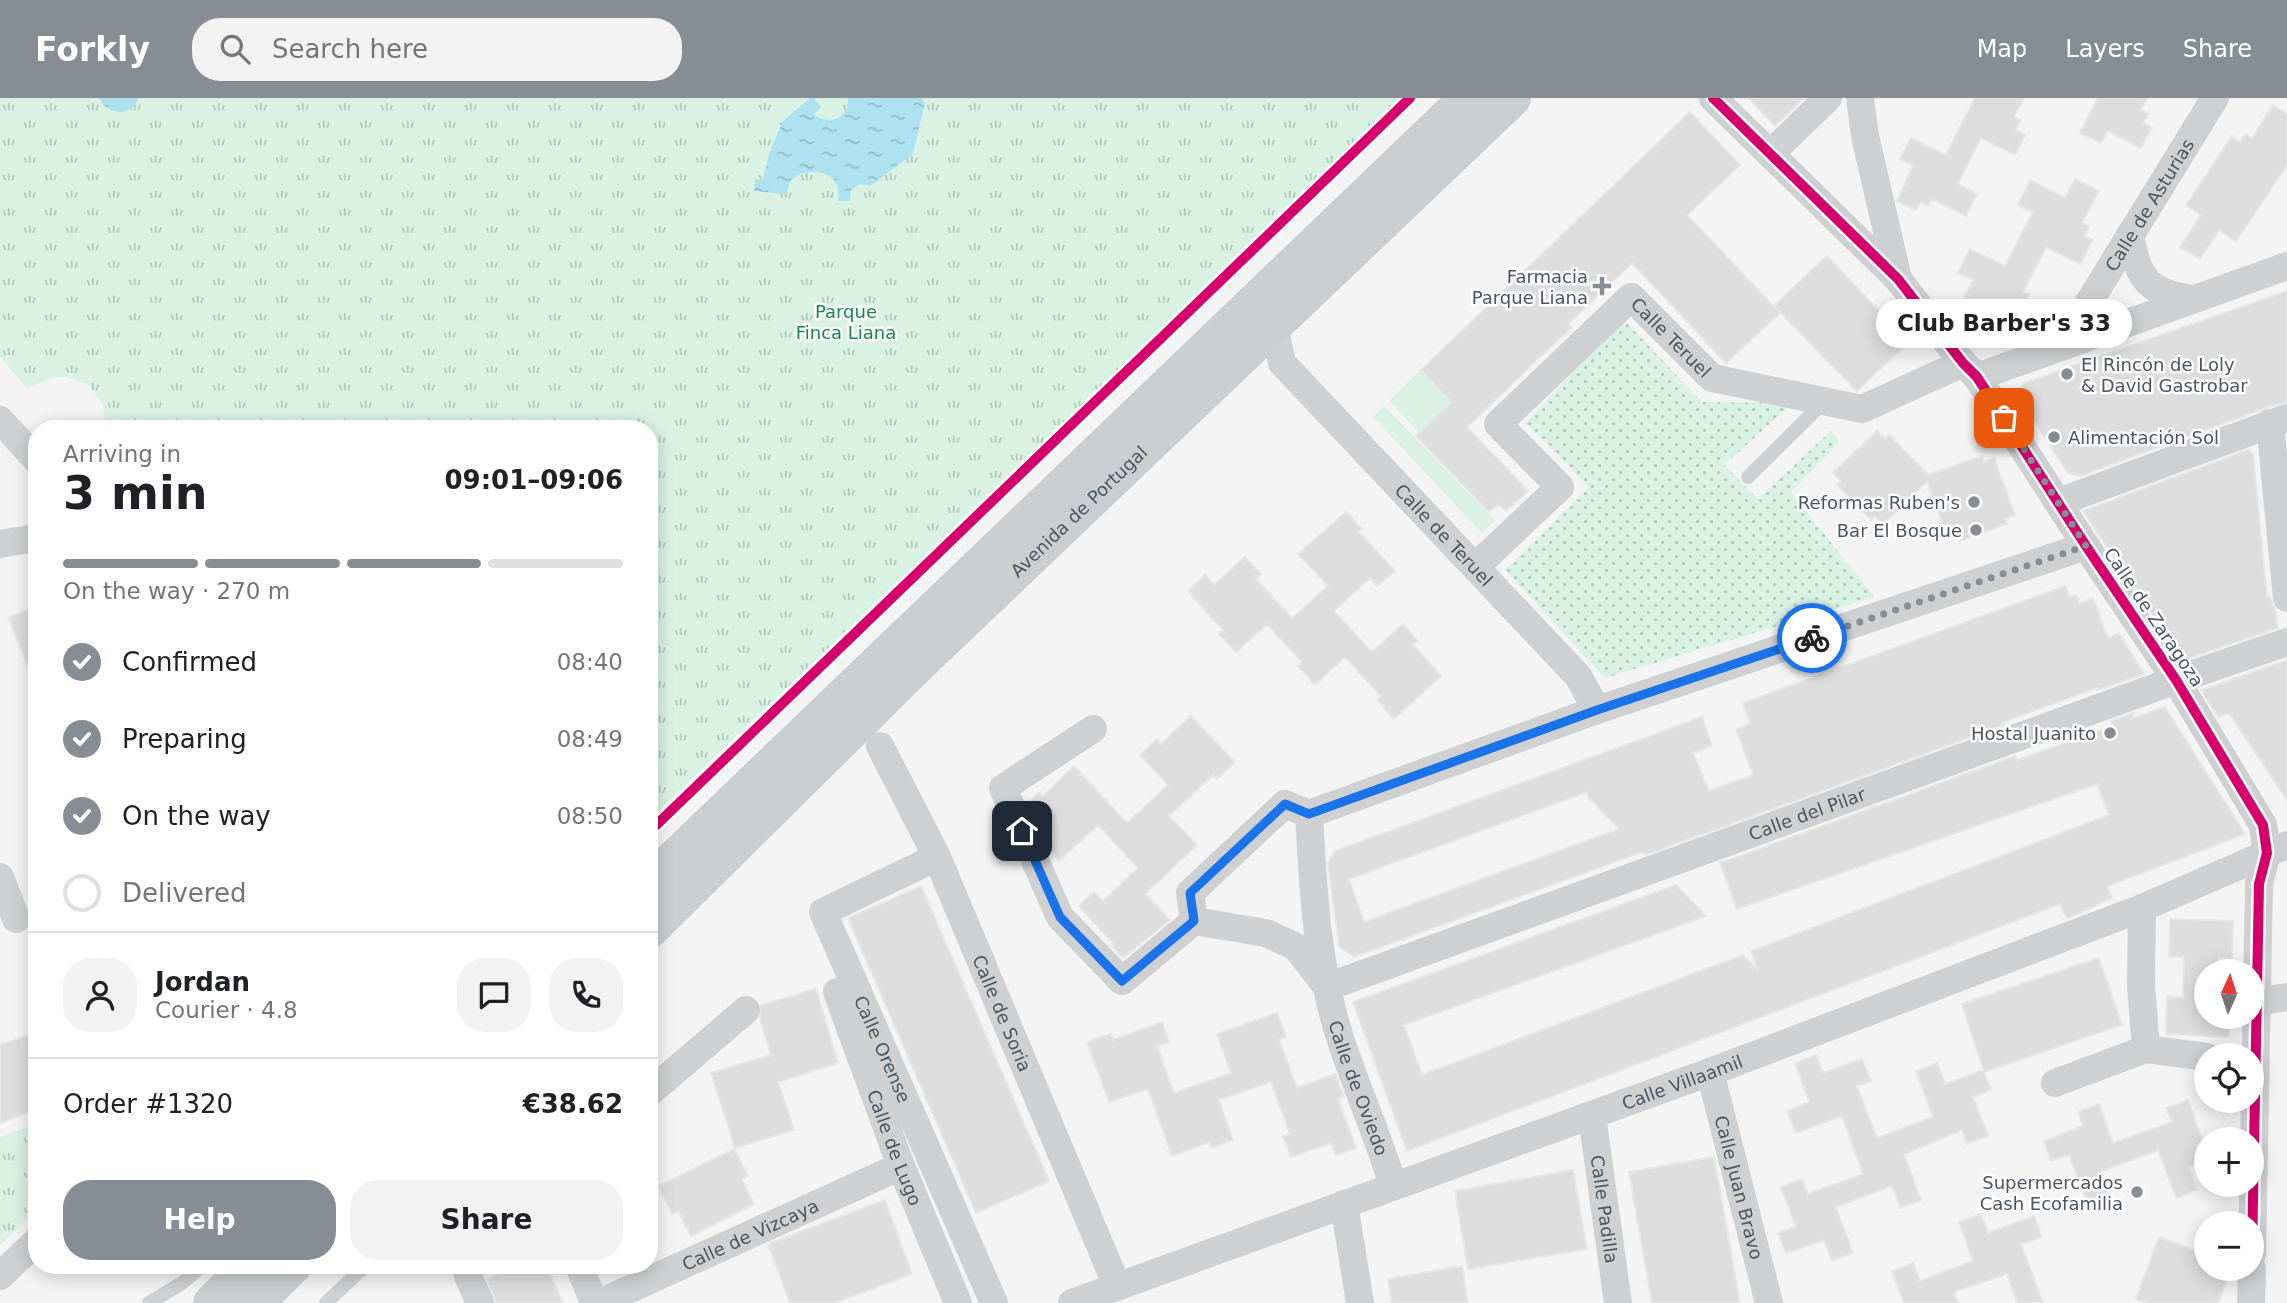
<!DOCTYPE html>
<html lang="en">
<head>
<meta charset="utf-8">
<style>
  body { margin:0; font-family:"DejaVu Sans",sans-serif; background:#f2f2f2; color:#202124; height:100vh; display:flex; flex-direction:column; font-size:26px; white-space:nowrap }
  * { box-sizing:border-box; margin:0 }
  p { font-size:23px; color:#757577 }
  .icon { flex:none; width:38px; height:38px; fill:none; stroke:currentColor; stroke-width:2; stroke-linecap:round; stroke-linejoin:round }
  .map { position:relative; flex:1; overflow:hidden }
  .panel { position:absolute; left:28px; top:322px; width:630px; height:854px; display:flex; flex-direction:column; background:#fff; border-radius:28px; box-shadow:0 4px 18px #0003 }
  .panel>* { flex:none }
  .needle { width:46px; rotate:3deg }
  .tools { position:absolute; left:2194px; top:861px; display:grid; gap:14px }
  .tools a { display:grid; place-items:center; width:70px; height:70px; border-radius:50%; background:#fff; box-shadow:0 4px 18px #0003; font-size:35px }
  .pin { position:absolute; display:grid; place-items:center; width:60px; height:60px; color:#fff; margin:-30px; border-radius:14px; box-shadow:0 4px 10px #0006 }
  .courier { position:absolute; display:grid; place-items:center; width:70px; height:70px; margin:-35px; border:5px solid #1a73e8; border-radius:50%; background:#fff; color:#222; box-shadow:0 2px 9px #0007 }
  .bubble { position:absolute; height:49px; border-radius:24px; background:#fff; box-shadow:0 4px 18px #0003; font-size:23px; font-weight:600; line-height:49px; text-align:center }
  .head em { font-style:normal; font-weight:600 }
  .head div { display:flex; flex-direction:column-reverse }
  .head { display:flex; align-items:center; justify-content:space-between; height:119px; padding:0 35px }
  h1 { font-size:46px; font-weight:600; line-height:52px }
  .bar { display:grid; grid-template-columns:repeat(4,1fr); gap:10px 7px; align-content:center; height:84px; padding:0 35px }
  .bar i { height:9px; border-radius:5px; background:#e0e0e0 }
  .bar .current { background:#868d94 }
  .bar p { grid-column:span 4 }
  .line { display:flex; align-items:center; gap:18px; padding:0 35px; border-top:2px solid #e0e0e0 }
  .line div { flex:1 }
  .round { display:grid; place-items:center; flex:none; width:74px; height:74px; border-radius:28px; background:#f2f2f2 }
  ol { padding:0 35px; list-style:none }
  li { display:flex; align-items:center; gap:21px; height:77px }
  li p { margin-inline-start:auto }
  li .icon { padding:7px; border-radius:50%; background:#868d94; color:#fff; stroke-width:4 }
  li:last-child { color:#757577 }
  li i { width:38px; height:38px; border:4px solid #e0e0e0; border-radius:50% }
  .button { display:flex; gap:14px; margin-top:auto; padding:14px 35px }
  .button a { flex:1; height:80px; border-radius:28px; background:#868d94; color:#fff; font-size:28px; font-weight:600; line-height:80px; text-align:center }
  .button a+a { background:#f2f2f2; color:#202124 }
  header { display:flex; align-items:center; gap:42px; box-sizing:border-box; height:98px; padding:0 35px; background:#868d94; color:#fff }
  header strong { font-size:33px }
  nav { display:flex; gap:38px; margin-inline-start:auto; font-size:24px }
  .search { width:490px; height:63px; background:#f2f2f2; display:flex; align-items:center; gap:18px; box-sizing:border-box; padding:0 24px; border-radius:28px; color:#757577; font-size:26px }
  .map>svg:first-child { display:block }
</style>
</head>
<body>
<header>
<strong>Forkly</strong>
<div class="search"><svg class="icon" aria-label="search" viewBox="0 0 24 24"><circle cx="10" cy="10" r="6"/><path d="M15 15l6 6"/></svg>Search here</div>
<nav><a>Map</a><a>Layers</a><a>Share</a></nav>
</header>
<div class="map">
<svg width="2287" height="1205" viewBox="0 0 2287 1205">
  <defs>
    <pattern id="grass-dots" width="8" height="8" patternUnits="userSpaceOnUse" patternTransform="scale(1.75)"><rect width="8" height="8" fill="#d9f2e3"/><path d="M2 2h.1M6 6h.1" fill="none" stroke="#b2c7bb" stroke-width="1.8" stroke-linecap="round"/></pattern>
    <pattern id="park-tufts" width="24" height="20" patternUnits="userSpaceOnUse" patternTransform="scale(1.75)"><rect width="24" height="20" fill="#d9f2e3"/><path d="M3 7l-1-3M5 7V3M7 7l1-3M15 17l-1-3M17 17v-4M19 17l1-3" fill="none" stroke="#b2c7bb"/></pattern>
    <pattern id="water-ripples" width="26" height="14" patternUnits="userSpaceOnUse" patternTransform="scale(1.75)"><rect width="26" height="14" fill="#aee2f0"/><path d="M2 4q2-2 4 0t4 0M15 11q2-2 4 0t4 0" fill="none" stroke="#90bac6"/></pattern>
  </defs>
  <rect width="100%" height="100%" fill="#f4f4f4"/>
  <path fill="url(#grass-dots)" d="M 1623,221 L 1702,304 L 1793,305 L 1724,367 L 1758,401 L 1831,333 L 1839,344 L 1791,394 L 1874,499 L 1605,580 L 1505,472 L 1589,389 L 1526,325 Z"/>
  <path fill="url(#park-tufts)" d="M 0,0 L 1402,0 L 649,722 L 649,331 L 106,331 L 103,307 L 89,287 L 66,279 L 53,280 L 27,290 L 0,259 Z
    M 37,1026 L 37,1112 L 0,1147 L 0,1039 Z"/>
  <path fill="#d9f2e3" d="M 1421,272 L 1439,291 L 1467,292 L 1419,335 L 1389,303 Z
    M 1384,308 L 1495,423 L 1482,435 L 1373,319 Z"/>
  <path fill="url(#water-ripples)" d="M 99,0 L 139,0 C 131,19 108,18 99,0 Z
    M 810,0 L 814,0 L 821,9 L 814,17 C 830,28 849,21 848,0 L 921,0 L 925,5 L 913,56 L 870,88 L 860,86 L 851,92 L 850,103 L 838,103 C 839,95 839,86 832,80 C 821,71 798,71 790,85 C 788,88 788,92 787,96 L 754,93 L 755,81 L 763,82 L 770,53 L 783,23 Z"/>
  <path fill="#ddddde" stroke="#e5e6e7" stroke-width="2" fill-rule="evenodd" d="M 1749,0 L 1804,0 L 1775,28 Z
    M 1975,0 L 2024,0 L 2014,19 L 2021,22 L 2016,32 L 2025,37 L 2015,57 L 1981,40 L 1958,86 L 1977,96 L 1966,118 L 1932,101 L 1928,108 L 1920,104 L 1916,112 L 1897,103 L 1913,67 L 1900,61 L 1911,40 L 1946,57 Z
    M 2098,0 L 2147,0 L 2141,12 L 2148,16 L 2143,25 L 2152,30 L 2141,50 L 2108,33 L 2101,45 L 2080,35 Z
    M 2273,7 L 2287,17 L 2287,67 L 2236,144 L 2219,132 L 2200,161 L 2180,149 L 2201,117 L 2186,107 L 2232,38 L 2240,44 L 2245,36 L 2252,40 Z
    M 1690,14 L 1740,67 L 1687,117 L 1780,215 L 1726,265 L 1632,165 L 1568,226 L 1571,230 L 1467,329 L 1528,393 L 1506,413 L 1499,406 L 1489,414 L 1416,338 L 1451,304 L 1421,272 Z
    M 2075,81 L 2099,93 L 2082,125 L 2089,128 L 2084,138 L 2093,142 L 2080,166 L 2046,149 L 2023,194 L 2029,196 L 2024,206 L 2033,210 L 2020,235 L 1986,217 L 1980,230 L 1955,217 L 1973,182 L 1958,175 L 1970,151 L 2005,168 L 2033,114 L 2018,107 L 2030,82 L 2065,100 Z
    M 1827,158 L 1909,244 L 1857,293 L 1774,208 Z
    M 2287,193 L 2287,304 L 2268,309 L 2080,378 L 2068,375 L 2018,298 L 2024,285 Z
    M 1877,333 L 1885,341 L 1889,337 L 1928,377 L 1982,358 L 1984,364 L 1994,360 L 2015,417 L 2005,421 L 2007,426 L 1960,443 L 1958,437 L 1948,441 L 1927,384 L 1883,426 L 1875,418 L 1871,422 L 1837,387 L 1841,383 L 1833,375 Z
    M 2248,352 L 2253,357 L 2267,499 L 2270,499 L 2275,511 L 2278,530 L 2183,562 L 2083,413 Z
    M 1346,414 L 1362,431 L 1359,434 L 1395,473 L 1377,488 L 1370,480 L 1334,513 L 1372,554 L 1403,526 L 1418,543 L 1413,547 L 1441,578 L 1394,621 L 1377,602 L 1381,598 L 1345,559 L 1315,587 L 1298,568 L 1302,564 L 1267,526 L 1236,554 L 1219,536 L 1223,532 L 1188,493 L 1205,477 L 1214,487 L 1245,459 L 1261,476 L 1256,481 L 1292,520 L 1328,488 L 1298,456 Z
    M 2065,488 L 2069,499 L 2076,497 L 2079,506 L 2093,500 L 2108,540 L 2119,535 L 2144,576 L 2098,592 L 2097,590 L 2003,624 L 2004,627 L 1645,757 L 1642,754 L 1354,859 L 1339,848 L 1328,765 L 1335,753 L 1702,619 L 1712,648 L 1693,655 L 1709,693 L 1753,677 L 1736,631 L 1750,626 L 1743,605 ZM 1587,694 L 1588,699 L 1619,731 L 1364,824 L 1349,781 Z
    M 37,509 L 37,588 L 36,588 L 8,519 Z
    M 2287,562 L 2287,702 L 2229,615 L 2218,619 L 2201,592 Z
    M 2165,609 L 2245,736 L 2107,788 L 2112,800 L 2067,821 L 2060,806 L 1407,1053 L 1353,904 L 1676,787 L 1706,818 L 1404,927 L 1422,977 L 1743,857 L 1758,872 L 1751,853 L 2109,717 L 2097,686 L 1737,811 L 1720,765 L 2015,658 L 2017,662 L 2091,636 L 2113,628 L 2111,623 L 2134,615 L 2131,621 Z
    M 1191,618 L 1235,664 L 1217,681 L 1213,677 L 1169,718 L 1197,747 L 1145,796 L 1170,822 L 1123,860 L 1112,848 L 1114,846 L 1079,808 L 1094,794 L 1103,803 L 1138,770 L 1098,727 L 1059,763 L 1046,747 L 1053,741 L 1035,722 L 1028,705 L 1039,694 L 1043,698 L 1074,668 L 1127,725 L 1168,687 L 1140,657 L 1157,641 L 1161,646 Z
    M 921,788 L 1049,1083 L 976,1115 L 848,820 Z
    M 2170,821 L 2233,823 L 2232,861 L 2218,859 L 2218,873 L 2207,873 L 2207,919 L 2229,919 L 2229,939 L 2166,936 L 2167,898 L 2183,900 L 2184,859 L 2169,859 Z
    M 2099,860 L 2122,927 L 1984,974 L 1962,906 Z
    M 816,891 L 838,965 L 778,984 L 794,1032 L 735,1050 L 711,975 L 771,957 L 760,921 L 761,907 Z
    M 1277,915 L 1286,939 L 1279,941 L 1297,990 L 1335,976 L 1344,999 L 1338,1001 L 1356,1050 L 1336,1057 L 1331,1045 L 1291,1059 L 1283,1038 L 1290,1036 L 1271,984 L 1219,1002 L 1233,1042 L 1212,1050 L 1210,1044 L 1172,1058 L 1148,991 L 1109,1004 L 1087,944 L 1111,936 L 1113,942 L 1162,924 L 1169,944 L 1157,948 L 1174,995 L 1231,975 L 1217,936 Z
    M 37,934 L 37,1012 L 0,1025 L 0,947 Z
    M 1816,957 L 1823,975 L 1862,961 L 1871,983 L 1857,988 L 1877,1040 L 1933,1019 L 1916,973 L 1937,965 L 1945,986 L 1983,972 L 1991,992 L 1973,999 L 1988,1038 L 1967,1046 L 1962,1032 L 1904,1056 L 1921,1102 L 1900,1110 L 1892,1088 L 1836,1109 L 1853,1155 L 1832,1163 L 1824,1142 L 1786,1155 L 1778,1135 L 1796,1129 L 1781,1089 L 1802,1081 L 1808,1096 L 1863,1076 L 1842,1018 L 1796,1035 L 1787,1013 L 1809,1004 L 1795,965 Z
    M 2188,1002 L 2202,1041 L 2207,1039 L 2207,1063 L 2189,1069 L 2197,1092 L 2176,1100 L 2158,1052 L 2100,1074 L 2108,1096 L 2087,1104 L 2069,1057 L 2051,1063 L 2044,1043 L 2083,1028 L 2078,1014 L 2099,1006 L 2113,1045 L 2172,1024 L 2166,1010 Z
    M 734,1051 L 748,1078 L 742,1082 L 754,1106 L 691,1138 L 678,1113 L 672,1116 L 659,1088 Z
    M 1714,1059 L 1740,1205 L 1652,1205 L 1629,1074 Z
    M 1573,1072 L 1587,1151 L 1468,1171 L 1455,1093 Z
    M 885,1102 L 912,1176 L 834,1205 L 790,1205 L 768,1146 Z
    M 1981,1116 L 1988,1135 L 2034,1118 L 2042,1139 L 2021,1146 L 2043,1205 L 2017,1205 L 2007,1176 L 1954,1194 L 1958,1205 L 1904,1205 L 1892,1173 L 1913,1165 L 1920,1183 L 1973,1163 L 1959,1124 Z
    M 2159,1139 L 2207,1157 L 2207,1171 L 2231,1171 L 2218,1205 L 2148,1205 L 2136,1201 Z
    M 518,1167 L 546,1167 L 563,1205 L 496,1205 L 487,1181 Z
    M 1462,1168 L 1468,1205 L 1392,1205 L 1388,1181 Z"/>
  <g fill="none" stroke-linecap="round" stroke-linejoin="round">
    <path stroke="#ced0d2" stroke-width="14" d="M 1748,379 L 1825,303
      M 149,1205 L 182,1185 L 203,1167
      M 326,1205 L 366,1167"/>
    <g stroke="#ced0d2" stroke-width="28">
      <path d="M 1713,0 L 1898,181 L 1963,265 L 1977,279 L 2086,448 L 2176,582 L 2263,727 L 2267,755 L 2259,786 L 2252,1156"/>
      <path d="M 1860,0 L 1865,38 L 1898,181"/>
      <path d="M 1770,56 L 1828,0"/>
      <path d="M 2130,137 C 2139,182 2146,194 2193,201"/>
      <path id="s1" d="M 1274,227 L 1282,265 L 1578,578 L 1597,612"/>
      <path id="s2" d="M 2062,248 L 2215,0"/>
      <path d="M 1977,279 L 2287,168"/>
      <path d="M 0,322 L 37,362"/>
      <path d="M 2270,325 L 2287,500"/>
      <path d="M 2059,404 L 2287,320"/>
      <path d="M 0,446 L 37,440"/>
      <path id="s3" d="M 1475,469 L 1560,389 L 1498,326 L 1631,199 L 1712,280 L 1862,311 L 1963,265"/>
      <path d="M 1093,631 L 1003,690 L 1060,819 L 1122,883 L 1194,823 L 1190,795 L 1285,706 L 1309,716"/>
      <path id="s4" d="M 880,648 L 937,759 L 1117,1188"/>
      <path d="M 1309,716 L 1597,612 L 2086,448"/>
      <path id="s5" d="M 1309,716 C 1313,793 1317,869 1341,943 C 1357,992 1379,1039 1393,1088"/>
      <path id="s6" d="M 937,759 L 823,814 L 994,1205"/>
      <path d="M 0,779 L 16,821"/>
      <path d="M 2142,810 L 2141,887 L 2146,951 L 2207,959"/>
      <path id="s7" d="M 1194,823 L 1266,835 L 1296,849 L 1327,889 L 2176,582 L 2287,544"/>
      <path id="s8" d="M 837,894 L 901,1068 L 958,1205"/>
      <path d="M 2257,904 L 2287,899"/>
      <path id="s9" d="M 1710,974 L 1769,1205"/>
      <path d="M 2055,985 L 2146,951"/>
      <path d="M 649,995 L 746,912"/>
      <path id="s10" d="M 1592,1018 L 1618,1205"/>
      <path d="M 1344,1106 L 1360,1205"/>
      <path d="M 467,1167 L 468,1178 L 480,1205"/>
      <path d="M 579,1167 L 594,1205"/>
      <path d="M 0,1178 L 37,1143"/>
      <path id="s11" d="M 599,1205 L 901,1068"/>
      <path id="s12" d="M 1072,1205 L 1710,974 L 2142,810 L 2287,747"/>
      <path d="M 2251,1205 L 2252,1171"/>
    </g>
    <g stroke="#caced1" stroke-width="38">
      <path d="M 649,785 L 1468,0"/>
      <path id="s13" d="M 649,832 L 917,567 L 1512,0"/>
      <path d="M 212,1205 L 251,1167"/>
      <path d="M 255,1205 L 293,1167"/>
    </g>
    <g stroke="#fff" stroke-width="15">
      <path id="cycleway" d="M 1713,0 L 1898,181 L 1963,265 L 1977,279 L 2086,448 L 2176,582 L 2263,727 L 2267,755 L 2259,786 L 2252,1156
        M 649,734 L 1410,0"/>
    </g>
    <use href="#cycleway" stroke="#d6006c" stroke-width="10"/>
  </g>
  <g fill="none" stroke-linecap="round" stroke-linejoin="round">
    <path stroke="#868d94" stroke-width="7" stroke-dasharray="0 12.6" d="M 1812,540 L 2086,448 L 2004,320"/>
    <path stroke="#1a73e8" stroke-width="9" d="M 1022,733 L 1060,819 L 1122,883 L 1194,823 L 1190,795 L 1285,706 L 1309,716 L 1597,612 L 1812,540"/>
  </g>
  <g fill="#868d94" stroke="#fff" stroke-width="2.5">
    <path d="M1598.5 177.5h7v7h7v7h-7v7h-7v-7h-7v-7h7z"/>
    <circle cx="2067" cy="276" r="7"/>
    <circle cx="2054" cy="339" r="7"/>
    <circle cx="1974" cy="404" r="7"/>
    <circle cx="1976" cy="432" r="7"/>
    <circle cx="2110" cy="635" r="7"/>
    <circle cx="2137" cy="1094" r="7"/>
  </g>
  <g text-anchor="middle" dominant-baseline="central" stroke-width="5" stroke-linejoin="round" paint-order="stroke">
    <g font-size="18" fill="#4a5661" stroke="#fff">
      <text stroke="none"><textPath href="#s2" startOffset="166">Calle de Asturias</textPath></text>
      <text stroke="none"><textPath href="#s3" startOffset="446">Calle Teruel</textPath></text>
      <text stroke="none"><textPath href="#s13" startOffset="600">Avenida de Portugal</textPath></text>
      <text stroke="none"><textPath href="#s1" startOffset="275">Calle de Teruel</textPath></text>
      <text transform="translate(2154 519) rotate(56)">Calle de Zaragoza</text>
      <text stroke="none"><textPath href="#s7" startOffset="667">Calle del Pilar</textPath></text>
      <text stroke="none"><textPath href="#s4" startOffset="294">Calle de Soria</textPath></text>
      <text stroke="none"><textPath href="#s6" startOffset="276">Calle Orense</textPath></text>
      <text stroke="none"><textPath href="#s12" startOffset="649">Calle Villaamil</textPath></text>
      <text stroke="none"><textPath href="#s5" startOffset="280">Calle de Oviedo</textPath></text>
      <text stroke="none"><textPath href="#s8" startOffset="166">Calle de Lugo</textPath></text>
      <text stroke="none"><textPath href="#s9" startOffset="119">Calle Juan Bravo</textPath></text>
      <text stroke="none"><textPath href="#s10" startOffset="94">Calle Padilla</textPath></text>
      <text stroke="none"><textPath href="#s11" startOffset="166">Calle de Vizcaya</textPath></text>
    </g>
    <g font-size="18" fill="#4a5661" stroke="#fff" text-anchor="end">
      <text x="1588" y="178">Farmacia<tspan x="1588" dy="21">Parque Liana</tspan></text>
      <text x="2081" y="266" text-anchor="start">El Rincón de Loly<tspan x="2081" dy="21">&amp; David Gastrobar</tspan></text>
      <text x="2068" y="339" text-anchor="start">Alimentación Sol</text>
      <text x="1960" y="404">Reformas Ruben's</text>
      <text x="1962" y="432">Bar El Bosque</text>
      <text x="2096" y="635">Hostal Juanito</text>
      <text x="2123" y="1084">Supermercados<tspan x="2123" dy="21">Cash Ecofamilia</tspan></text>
    </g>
    <g font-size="18" fill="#17864f" stroke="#fff">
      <text x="846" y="213">Parque<tspan x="846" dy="21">Finca Liana</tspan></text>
    </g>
  </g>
</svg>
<div class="tools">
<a><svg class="needle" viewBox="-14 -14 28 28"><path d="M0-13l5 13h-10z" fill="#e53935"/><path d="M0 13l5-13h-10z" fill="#757577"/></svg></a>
<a><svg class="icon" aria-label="locate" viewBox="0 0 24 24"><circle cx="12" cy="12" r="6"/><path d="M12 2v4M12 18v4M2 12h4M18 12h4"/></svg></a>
<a>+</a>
<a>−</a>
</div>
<div class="pin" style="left:2004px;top:320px;background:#ea580c"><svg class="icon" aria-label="bag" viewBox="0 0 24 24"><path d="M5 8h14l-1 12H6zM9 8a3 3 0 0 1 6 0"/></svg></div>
<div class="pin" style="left:1022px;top:733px;background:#1f2937"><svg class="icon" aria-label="home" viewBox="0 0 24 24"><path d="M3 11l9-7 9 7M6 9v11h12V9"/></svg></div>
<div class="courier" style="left:1812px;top:540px"><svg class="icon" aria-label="bike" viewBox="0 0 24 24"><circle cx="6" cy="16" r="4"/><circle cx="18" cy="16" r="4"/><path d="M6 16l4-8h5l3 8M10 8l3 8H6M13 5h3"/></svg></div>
<div class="bubble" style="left:1876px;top:201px;width:256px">Club Barber's 33</div>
<section class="panel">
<div class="head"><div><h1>3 min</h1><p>Arriving in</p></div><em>09:01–09:06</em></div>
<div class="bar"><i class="current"></i><i class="current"></i><i class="current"></i><i></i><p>On the way · 270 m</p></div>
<ol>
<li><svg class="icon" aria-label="check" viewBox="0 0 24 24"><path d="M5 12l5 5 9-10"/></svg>Confirmed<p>08:40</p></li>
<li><svg class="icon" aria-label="check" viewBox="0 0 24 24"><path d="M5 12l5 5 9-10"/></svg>Preparing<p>08:49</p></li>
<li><svg class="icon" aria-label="check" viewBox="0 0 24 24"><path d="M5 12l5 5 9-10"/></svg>On the way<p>08:50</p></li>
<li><i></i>Delivered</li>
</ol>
<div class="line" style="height:126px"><a class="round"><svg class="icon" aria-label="person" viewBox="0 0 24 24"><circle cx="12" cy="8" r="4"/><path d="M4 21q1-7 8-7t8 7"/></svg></a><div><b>Jordan</b><p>Courier · 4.8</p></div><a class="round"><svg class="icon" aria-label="chat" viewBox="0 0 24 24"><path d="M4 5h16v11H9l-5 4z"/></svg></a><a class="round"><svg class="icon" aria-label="phone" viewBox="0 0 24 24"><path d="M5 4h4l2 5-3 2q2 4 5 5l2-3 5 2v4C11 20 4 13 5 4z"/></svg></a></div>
<div class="line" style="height:91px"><div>Order #1320</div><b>€38.62</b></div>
<div class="button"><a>Help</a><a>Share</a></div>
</section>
</div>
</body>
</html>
